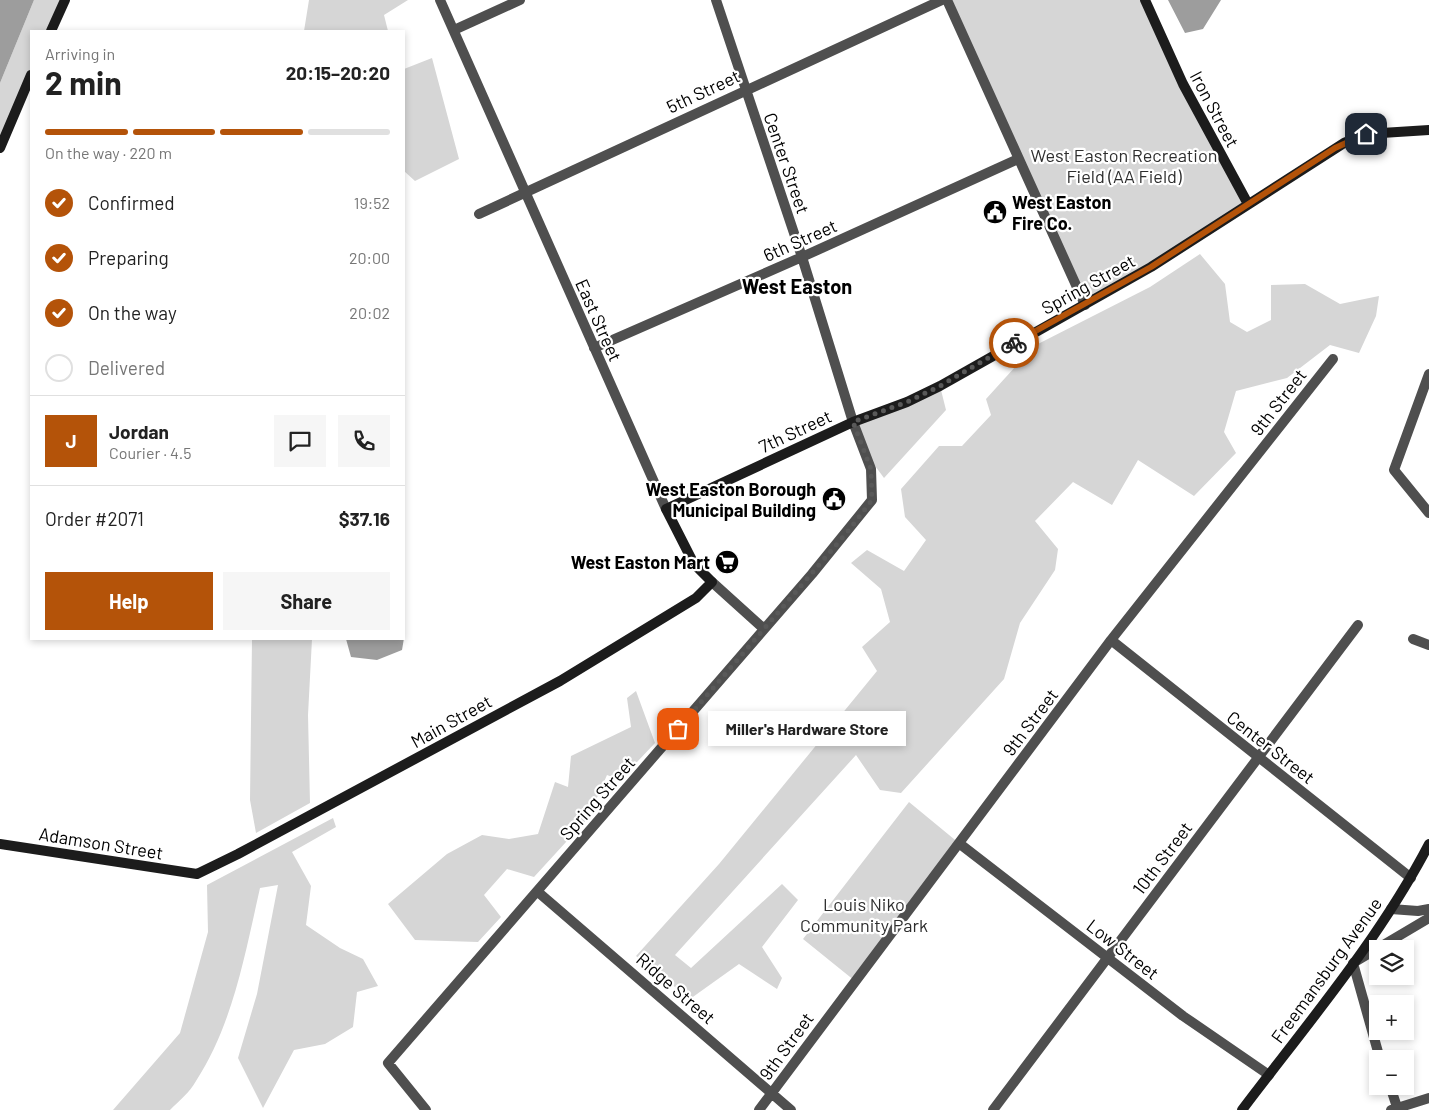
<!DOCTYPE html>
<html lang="en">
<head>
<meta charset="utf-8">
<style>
  body { margin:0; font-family:Barlow,sans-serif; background:#f6f6f6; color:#222; height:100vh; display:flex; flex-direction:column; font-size:19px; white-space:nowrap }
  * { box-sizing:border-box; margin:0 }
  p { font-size:16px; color:#767676 }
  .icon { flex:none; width:28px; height:28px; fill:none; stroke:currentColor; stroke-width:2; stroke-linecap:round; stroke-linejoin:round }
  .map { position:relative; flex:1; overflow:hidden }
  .side { position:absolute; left:30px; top:30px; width:375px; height:610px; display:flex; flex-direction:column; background:#fff; border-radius:0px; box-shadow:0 2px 8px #0003 }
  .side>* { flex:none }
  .tools { position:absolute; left:1369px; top:940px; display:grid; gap:10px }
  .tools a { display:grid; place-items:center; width:45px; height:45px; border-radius:0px; background:#fff; box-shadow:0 2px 8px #0003; font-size:25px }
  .pin { position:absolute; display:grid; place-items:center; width:42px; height:42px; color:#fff; margin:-21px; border-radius:10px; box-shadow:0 2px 8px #0006 }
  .courier { position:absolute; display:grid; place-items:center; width:50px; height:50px; margin:-25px; border:4px solid #b45309; border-radius:50%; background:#fff; color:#222; box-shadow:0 1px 6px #0007 }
  .bubble { position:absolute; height:35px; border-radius:0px; background:#fff; box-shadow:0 2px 8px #0003; font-size:16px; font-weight:700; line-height:35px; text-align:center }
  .head em { font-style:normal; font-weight:700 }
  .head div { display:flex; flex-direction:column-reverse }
  .head { display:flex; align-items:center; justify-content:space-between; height:85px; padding:0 15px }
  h1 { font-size:32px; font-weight:700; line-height:38px }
  .bar { display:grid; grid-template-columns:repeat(4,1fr); gap:8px 5px; align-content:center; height:60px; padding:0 15px }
  .bar i { height:6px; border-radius:4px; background:#e0e0e0 }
  .bar .selected { background:#b45309 }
  .bar p { grid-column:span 4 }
  .line { display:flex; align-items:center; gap:12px; padding:0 15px; border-top:1px solid #e0e0e0 }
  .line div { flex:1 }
  .round { display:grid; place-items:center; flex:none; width:52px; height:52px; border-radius:0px; background:#f6f6f6 }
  ol { padding:0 15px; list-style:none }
  li { display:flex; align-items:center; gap:15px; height:55px }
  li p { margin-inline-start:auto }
  li .icon { padding:5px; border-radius:50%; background:#b45309; color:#fff; stroke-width:4 }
  li:last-child { color:#767676 }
  li i { width:28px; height:28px; border:2px solid #e0e0e0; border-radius:50% }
  .primary-button { display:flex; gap:10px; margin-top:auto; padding:10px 15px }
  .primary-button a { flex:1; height:58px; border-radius:0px; background:#b45309; color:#fff; font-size:20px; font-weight:700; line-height:58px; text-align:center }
  .primary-button a+a { background:#f6f6f6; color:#222 }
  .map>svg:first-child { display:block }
</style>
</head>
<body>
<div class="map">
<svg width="1429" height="1110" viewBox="0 0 1429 1110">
  <rect width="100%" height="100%" fill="#fff"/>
  <path fill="#d6d6d6" d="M 34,0 L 65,0 L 51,31 L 31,31 L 31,75 L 0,148 L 0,83 Z
    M 309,0 L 408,0 L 384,15 L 388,31 L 304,31 Z
    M 947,0 L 1146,0 L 1248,204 L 1085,305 Z
    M 432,58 L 459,159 L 415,181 L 404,171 L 404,69 Z
    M 1200,254 L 1225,284 L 1230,322 L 1247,332 L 1271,320 L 1271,285 L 1305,284 L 1340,304 L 1379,296 L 1376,316 L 1359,353 L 1330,345 L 1287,378 L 1236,391 L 1224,432 L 1236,453 L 1194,496 L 1138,460 L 1112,505 L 1073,482 L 1035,521 L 1058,549 L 1055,570 L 1020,623 L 1004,679 L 901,793 L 880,790 L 856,755 L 675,955 L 691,968 L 782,884 L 798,900 L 762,947 L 782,978 L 777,989 L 739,964 L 690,999 L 636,956 L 719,864 L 877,671 L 862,647 L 890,622 L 881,589 L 851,563 L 867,550 L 904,571 L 926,540 L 905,517 L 901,489 L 939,446 L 962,446 L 991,415 L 986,399 L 1034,346 L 1150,287 Z
    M 940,386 L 946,410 L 884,478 L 864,451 L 853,422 Z
    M 252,639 L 312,639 L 308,715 L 310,803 L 256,833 L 250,800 Z
    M 636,691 L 655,743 L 620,780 L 607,775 L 588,818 L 534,877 L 507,869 L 484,895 L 501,917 L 478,942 L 415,940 L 388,904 L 447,854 L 482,835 L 509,839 L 538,834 L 555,782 L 568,787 L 571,756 L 631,727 L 627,698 Z
    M 909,802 L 960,844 L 855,981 L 803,939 Z
    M 333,818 L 336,827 L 292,852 L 311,886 L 306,925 L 340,948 L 363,959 L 378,986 L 357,992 L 353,1027 L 325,1044 L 294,1050 L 263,1108 L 238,1058 L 257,994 L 278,885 L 260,888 C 245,954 233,1024 196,1081 C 190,1092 179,1101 170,1110 L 113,1110 L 180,1033 L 208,932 L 207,885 Z"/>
  <path fill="#9d9d9d" d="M 0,0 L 34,0 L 0,83 Z
    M 1168,0 L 1221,0 L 1203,29 L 1185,33 Z
    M 404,627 L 405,632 L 402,650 L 377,660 L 351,657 L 346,639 L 404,639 Z"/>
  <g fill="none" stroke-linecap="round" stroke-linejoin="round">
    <path stroke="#4f4f4f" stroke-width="10" d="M 440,0 L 666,509
      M 947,0 L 1085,305
      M 454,30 L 520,0
      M 479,214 L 942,0
      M 594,348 L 802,257 L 1018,159
      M 1429,374 L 1394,470 L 1429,513
      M 712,582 L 763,628
      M 1413,639 L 1429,645
      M 1111,640 L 1411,878
      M 960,844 L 1183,1016 L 1269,1075
      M 538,892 L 791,1110
      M 1391,909 L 1418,911 L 1429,909
      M 1380,1059 L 1353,963 L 1429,918
      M 1390,1086 L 1398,1110
      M 426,1110 L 388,1063 L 812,574 L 872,500 L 871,469 L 853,422 L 802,257 L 716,0
      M 759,1110 L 1111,640 L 1333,359
      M 993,1110 L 1358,625
      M 1391,1110 L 1429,1098"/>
    <path stroke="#1c1c1c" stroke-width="10" d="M 1145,0 L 1183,84 L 1248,204
      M 51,31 L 65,0
      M 0,148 L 31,75
      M 0,844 L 197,874 L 238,854 L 560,681 L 696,598 L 712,582 L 694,564 L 666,509 L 853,422 L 907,402 L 940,386 L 1151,267 L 1344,143 L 1366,134 L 1429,130
      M 1242,1110 C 1307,1024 1379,940 1429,844"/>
  </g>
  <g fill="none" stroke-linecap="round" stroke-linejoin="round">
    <path stroke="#595959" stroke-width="5" stroke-dasharray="0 9" d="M 678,729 L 849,530 L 872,500 L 871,469 L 853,422 L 907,402 L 940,386 L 1014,343"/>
    <path stroke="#b45309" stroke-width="6" d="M 1014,343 L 1151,267 L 1335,148 L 1366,134"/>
  </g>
  <defs>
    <g id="civic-disc" transform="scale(1.25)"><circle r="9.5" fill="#000" stroke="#fff"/><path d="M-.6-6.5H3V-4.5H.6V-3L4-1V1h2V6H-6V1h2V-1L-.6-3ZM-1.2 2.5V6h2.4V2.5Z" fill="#fff"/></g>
    <g id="supermarket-disc" transform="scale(1.25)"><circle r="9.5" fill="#000" stroke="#fff"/><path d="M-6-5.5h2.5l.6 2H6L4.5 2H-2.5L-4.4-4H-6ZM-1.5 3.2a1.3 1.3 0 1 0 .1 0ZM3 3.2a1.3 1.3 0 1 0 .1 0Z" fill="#fff"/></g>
  </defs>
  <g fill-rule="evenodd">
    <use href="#civic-disc" x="995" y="212"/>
    <use href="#civic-disc" x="834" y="499"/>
    <use href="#supermarket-disc" x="727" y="562"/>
  </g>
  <g text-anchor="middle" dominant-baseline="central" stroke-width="4.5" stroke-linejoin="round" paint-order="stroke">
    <g font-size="18" fill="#000" stroke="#fff">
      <text transform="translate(703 91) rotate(-25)">5th Street</text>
      <text transform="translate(1215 109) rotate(62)">Iron Street</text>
      <text transform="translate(787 163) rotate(71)">Center Street</text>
      <text transform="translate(800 240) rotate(-24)">6th Street</text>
      <text transform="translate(1088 284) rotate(-29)">Spring Street</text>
      <text transform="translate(599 320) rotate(66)">East Street</text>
      <text transform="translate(1278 402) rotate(-52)">9th Street</text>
      <text transform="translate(795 431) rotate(-25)">7th Street</text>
      <text transform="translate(451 721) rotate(-29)">Main Street</text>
      <text transform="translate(1030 722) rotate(-53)">9th Street</text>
      <text transform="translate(1271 747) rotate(38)">Center Street</text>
      <text transform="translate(597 798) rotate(-49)">Spring Street</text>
      <text transform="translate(101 843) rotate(9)">Adamson Street</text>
      <text transform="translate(1162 858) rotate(-53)">10th Street</text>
      <text transform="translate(1123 949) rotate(38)">Low Street</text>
      <text transform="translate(1326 970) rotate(-54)">Freemansburg Avenue</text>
      <text transform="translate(676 988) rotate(41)">Ridge Street</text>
      <text transform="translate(786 1046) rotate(-54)">9th Street</text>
    </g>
    <g font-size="18" fill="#2d2d2d" stroke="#fff">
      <text x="1124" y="155">West Easton Recreation<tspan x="1124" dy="21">Field (AA Field)</tspan></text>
      <text x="864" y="904">Louis Niko<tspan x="864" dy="21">Community Park</tspan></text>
    </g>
    <g font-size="18" font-weight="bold" fill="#000" stroke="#fff" text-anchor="end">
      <text x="1012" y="202" text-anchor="start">West Easton<tspan x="1012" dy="21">Fire Co.</tspan></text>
      <text x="816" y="489">West Easton Borough<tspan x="816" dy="21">Municipal Building</tspan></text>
      <text x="710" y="562">West Easton Mart</text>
    </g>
    <g font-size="20" font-weight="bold" fill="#000" stroke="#fff">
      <text x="797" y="286">West Easton</text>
    </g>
  </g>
</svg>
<div class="tools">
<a><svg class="icon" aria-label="layers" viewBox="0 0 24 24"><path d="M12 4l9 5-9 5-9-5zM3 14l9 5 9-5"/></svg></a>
<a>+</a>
<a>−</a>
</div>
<div class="pin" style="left:678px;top:729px;background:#ea580c"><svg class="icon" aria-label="bag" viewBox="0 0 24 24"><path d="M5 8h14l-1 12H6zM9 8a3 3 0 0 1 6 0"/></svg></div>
<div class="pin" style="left:1366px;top:134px;background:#1f2937"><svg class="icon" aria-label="home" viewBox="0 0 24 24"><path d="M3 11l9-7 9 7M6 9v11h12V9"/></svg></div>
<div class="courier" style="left:1014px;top:343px"><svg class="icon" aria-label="bike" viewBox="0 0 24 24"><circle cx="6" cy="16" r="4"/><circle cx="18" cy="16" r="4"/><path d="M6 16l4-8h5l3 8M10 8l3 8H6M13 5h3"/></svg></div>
<div class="bubble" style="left:708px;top:711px;width:198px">Miller's Hardware Store</div>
<section class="side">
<div class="head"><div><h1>2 min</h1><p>Arriving in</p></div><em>20:15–20:20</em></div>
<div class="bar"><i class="selected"></i><i class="selected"></i><i class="selected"></i><i></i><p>On the way · 220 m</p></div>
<ol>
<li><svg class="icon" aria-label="check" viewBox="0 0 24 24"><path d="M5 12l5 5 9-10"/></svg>Confirmed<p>19:52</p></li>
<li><svg class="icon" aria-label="check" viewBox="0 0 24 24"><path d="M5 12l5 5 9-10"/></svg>Preparing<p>20:00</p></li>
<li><svg class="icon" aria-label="check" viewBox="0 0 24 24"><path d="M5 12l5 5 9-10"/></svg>On the way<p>20:02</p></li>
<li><i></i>Delivered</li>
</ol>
<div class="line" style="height:90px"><b class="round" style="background:#b45309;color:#fff">J</b><div><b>Jordan</b><p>Courier · 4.5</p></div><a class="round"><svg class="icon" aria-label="chat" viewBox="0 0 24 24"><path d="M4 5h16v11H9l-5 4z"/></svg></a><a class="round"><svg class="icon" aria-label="phone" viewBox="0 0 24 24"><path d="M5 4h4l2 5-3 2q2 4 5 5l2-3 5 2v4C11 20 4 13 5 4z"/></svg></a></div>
<div class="line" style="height:65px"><div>Order #2071</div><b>$37.16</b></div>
<div class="primary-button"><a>Help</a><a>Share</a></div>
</section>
</div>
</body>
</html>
